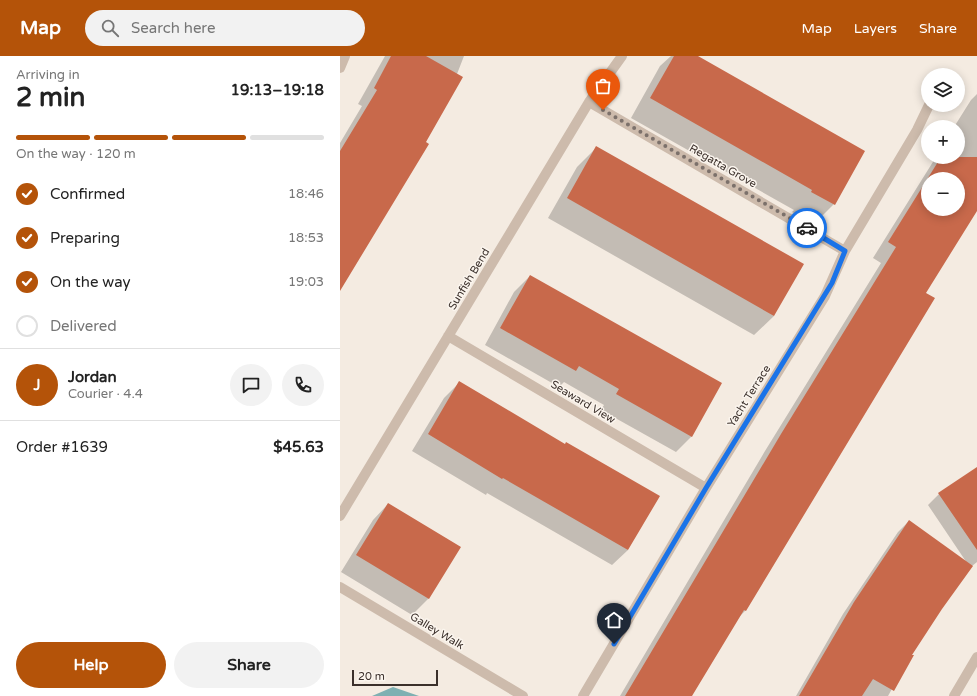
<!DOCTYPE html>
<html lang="en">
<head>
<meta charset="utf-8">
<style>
  body { margin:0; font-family:"Varela Round",sans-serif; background:#f2f2f2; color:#222; height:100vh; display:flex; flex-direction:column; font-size:15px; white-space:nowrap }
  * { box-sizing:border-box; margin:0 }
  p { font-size:13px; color:#767676 }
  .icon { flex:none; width:22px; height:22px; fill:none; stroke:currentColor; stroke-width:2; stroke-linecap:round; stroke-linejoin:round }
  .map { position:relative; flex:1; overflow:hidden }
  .details { display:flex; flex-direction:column; background:#fff; width:340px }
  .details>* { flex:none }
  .fabs { position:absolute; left:581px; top:12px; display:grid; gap:8px }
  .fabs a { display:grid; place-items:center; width:44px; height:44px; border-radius:50%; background:#fff; box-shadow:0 2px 10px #0003; font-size:20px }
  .scale { position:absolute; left:12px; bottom:10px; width:86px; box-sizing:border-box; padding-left:4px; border:2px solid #3b302b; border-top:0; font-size:11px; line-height:14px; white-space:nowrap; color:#3b302b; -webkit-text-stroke:3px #fbf5ee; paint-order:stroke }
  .pin { position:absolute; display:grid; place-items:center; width:34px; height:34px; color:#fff; margin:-41px -17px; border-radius:50% 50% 50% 0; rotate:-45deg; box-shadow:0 0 4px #0007 }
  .pin .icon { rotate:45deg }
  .courier { position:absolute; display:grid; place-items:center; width:40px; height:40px; margin:-20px; border:3px solid #1a73e8; border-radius:50%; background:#fff; color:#222; box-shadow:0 1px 5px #0007 }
  .headline em { font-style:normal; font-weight:800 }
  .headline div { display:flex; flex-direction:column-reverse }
  .headline { display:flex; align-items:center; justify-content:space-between; height:68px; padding:0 16px }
  h1 { font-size:26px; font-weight:800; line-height:30px }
  .bar { display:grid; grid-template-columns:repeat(4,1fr); gap:6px 4px; align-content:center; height:48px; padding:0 16px }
  .bar i { height:5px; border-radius:3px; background:#e0e0e0 }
  .bar .current { background:#b45309 }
  .bar p { grid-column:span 4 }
  .line { display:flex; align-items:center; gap:10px; padding:0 16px; border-top:1px solid #e0e0e0 }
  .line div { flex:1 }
  .round { display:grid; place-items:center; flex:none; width:42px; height:42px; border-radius:21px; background:#f2f2f2 }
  ol { padding:0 16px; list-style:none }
  li { display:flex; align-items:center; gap:12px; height:44px }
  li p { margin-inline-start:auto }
  li .icon { padding:4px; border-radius:50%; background:#b45309; color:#fff; stroke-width:4 }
  li:last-child { color:#767676 }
  li i { width:22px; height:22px; border:2px solid #e0e0e0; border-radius:50% }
  .action { display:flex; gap:8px; margin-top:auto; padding:8px 16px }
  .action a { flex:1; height:46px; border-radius:24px; background:#b45309; color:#fff; font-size:16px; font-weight:800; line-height:46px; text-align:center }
  .action a+a { background:#f2f2f2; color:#222 }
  header { display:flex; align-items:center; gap:24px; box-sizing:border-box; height:56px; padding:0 20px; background:#b45309; color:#fff }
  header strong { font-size:19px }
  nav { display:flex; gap:22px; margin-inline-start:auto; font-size:14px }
  .search { width:280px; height:36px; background:#f2f2f2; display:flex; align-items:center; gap:10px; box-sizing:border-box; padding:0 14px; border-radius:22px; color:#767676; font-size:15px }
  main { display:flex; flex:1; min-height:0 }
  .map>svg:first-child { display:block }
</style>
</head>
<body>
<header>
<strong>Map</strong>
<div class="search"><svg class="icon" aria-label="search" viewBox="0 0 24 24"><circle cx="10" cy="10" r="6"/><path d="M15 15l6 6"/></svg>Search here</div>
<nav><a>Map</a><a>Layers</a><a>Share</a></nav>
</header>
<main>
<section class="details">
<div class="headline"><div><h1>2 min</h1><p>Arriving in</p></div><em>19:13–19:18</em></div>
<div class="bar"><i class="current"></i><i class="current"></i><i class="current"></i><i></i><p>On the way · 120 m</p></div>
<ol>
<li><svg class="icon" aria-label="check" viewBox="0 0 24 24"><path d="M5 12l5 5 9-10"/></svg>Confirmed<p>18:46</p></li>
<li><svg class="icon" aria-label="check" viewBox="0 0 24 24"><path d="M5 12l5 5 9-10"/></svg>Preparing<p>18:53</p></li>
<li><svg class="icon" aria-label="check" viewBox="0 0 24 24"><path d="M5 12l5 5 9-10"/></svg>On the way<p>19:03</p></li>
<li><i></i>Delivered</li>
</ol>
<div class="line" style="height:72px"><b class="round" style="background:#b45309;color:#fff">J</b><div><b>Jordan</b><p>Courier · 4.4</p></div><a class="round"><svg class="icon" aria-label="chat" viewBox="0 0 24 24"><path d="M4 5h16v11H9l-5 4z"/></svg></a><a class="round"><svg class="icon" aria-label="phone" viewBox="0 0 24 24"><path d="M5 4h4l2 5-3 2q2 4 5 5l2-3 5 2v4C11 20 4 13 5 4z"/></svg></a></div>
<div class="line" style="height:52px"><div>Order #1639</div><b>$45.63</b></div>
<div class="action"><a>Help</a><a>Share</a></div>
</section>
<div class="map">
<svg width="637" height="640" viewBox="0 0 637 640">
  <rect width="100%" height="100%" fill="#f4ebe1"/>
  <path fill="#7fb0b2" d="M 53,631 L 79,640 L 32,640 Z"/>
  <path fill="#0003" fill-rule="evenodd" d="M 45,0 L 124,0 L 117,18 L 0,233 L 0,87 L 22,50 L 18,48 Z
    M 331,0 L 356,0 L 494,148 L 474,168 L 452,156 L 454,154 L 291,62 L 320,10 Z
    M 637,38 L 637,153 L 585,237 L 593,242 L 405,555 L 398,562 L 351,640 L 280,640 L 425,395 L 541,207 L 533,202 L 596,101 L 618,101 L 618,71 L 614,71 L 631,44 ZM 588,123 L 618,123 L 618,153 L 588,153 Z
    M 257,91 L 434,260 L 414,279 L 208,162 L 237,111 Z
    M 190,220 L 352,380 L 336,396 L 261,354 L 264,349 L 224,326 L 219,331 L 145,289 L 174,236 Z
    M 120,326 L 288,494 L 272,509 L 147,437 L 146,439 L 72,395 L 104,342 Z
    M 637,412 L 637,506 L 632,510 L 601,553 L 571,599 L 548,640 L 456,640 L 503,558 L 558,476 L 569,465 L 627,507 L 588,449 L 599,438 Z
    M 48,448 L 120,491 L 88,543 L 72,559 L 1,516 L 33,464 Z"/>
  <path fill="#c8694b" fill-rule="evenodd" d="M 51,0 L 86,0 L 123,21 L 86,86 L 89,88 L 0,235 L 0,95 L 37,34 L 34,32 Z
    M 334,0 L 358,0 L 525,95 L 495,149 L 471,136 L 472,134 L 310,42 Z
    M 256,90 L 464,208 L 434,260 L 227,142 Z
    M 601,101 L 637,101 L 637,155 L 586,237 L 595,242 L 406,555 L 404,554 L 352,640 L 285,640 L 441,378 L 556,191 L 548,186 ZM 588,123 L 618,123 L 618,153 L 588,153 Z
    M 190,219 L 382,327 L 352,381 L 276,338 L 279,333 L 239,310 L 236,315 L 160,272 Z
    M 119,325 L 225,388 L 226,386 L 320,440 L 288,494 L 163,422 L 162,423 L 88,378 Z
    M 637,411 L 637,494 L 598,437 Z
    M 48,447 L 121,491 L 89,543 L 16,499 Z
    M 569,464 L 633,510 L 602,553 L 572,599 L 574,599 L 554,635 L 533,623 L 522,640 L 459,640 L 514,546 Z"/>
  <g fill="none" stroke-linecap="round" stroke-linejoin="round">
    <path stroke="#cdbbac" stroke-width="10" d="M 0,12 L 5,0
      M 249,46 L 505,195
      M 108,280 L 366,432
      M 0,460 L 249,46 L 282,0
      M 0,531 L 183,640
      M 243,640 L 366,432 L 485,240 L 505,195 L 577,74 L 589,49
      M 614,640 L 637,601"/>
  </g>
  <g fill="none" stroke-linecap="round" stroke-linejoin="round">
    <path stroke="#7c716b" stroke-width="4" stroke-dasharray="0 7.2" d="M 263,54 L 467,172"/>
    <path stroke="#1a73e8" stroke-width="5" d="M 274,588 L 366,432 L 492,227 L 505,195 L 467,172"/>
  </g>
  <g text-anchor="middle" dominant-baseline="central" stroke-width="3" stroke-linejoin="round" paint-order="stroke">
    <g font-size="11" fill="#3b302b" stroke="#fbf5ee">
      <text transform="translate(383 110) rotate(30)">Regatta Grove</text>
      <text transform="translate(129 223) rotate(-59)">Sunfish Bend</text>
      <text transform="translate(409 340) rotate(-58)">Yacht Terrace</text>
      <text transform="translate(243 346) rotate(31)">Seaward View</text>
      <text transform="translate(97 575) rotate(31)">Galley Walk</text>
    </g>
  </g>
</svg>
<div class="fabs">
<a><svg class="icon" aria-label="layers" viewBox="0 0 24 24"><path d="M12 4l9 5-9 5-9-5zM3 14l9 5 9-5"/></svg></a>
<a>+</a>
<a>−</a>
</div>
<div class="scale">20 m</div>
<div class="pin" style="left:263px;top:54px;background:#ea580c"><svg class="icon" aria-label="bag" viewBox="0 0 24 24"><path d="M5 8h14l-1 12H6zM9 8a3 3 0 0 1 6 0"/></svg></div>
<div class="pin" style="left:274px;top:588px;background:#1f2937"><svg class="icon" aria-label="home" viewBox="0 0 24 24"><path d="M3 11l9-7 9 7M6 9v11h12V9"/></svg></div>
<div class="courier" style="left:467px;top:172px"><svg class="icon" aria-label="car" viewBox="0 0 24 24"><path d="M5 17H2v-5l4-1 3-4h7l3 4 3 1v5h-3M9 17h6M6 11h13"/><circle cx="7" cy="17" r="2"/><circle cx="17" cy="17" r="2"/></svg></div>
</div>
</main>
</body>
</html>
